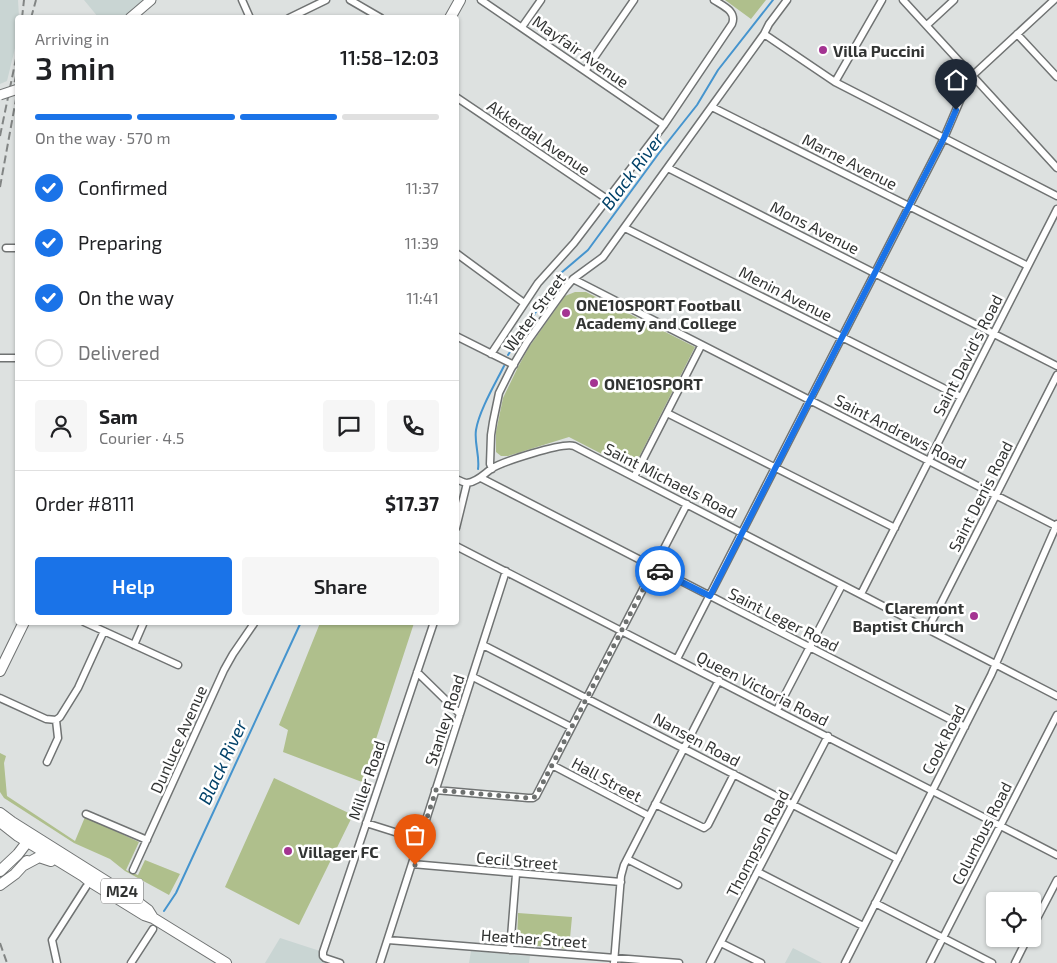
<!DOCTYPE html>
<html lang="en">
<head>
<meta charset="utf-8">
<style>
  body { margin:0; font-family:"Exo 2",sans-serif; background:#f6f6f6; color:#202124; height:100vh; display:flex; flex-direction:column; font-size:19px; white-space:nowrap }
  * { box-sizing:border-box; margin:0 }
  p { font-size:16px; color:#757577 }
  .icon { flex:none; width:28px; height:28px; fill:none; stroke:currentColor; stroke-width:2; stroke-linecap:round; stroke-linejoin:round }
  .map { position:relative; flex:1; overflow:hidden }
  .panel { position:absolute; left:15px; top:15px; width:444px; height:610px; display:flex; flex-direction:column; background:#fff; border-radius:5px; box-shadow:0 1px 4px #0004 }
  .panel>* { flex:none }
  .controls { position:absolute; left:986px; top:892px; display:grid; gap:10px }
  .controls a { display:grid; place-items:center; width:55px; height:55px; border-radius:5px; background:#fff; box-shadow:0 1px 4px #0004; font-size:25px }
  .pin { position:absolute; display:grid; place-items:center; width:42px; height:42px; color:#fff; margin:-51px -21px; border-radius:50% 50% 50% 0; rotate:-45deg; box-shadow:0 0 5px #0007 }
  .pin .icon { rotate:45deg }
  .courier { position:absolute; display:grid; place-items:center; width:50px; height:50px; margin:-25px; border:4px solid #1a73e8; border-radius:50%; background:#fff; color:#222; box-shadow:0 1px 6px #0007 }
  .overview em { font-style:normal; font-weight:600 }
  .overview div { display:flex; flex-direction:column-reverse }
  .overview { display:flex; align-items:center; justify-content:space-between; height:85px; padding:0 20px }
  h1 { font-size:32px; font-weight:600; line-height:38px }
  .bar { display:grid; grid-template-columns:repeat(4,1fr); gap:8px 5px; align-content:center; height:60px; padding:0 20px }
  .bar i { height:6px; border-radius:4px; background:#e0e0e0 }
  .bar .active { background:#1a73e8 }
  .bar p { grid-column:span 4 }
  .line { display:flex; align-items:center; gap:12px; padding:0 20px; border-top:1px solid #e0e0e0 }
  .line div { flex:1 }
  .round { display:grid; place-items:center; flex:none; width:52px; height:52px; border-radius:5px; background:#f6f6f6 }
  ol { padding:0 20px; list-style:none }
  li { display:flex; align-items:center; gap:15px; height:55px }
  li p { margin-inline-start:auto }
  li .icon { padding:5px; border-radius:50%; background:#1a73e8; color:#fff; stroke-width:4 }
  li:last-child { color:#757577 }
  li i { width:28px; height:28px; border:2px solid #e0e0e0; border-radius:50% }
  .action { display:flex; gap:10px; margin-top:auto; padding:10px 20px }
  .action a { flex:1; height:58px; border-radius:5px; background:#1a73e8; color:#fff; font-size:20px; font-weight:600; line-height:58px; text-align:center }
  .action a+a { background:#f6f6f6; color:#202124 }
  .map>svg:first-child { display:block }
</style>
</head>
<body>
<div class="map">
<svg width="1057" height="963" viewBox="0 0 1057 963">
  <rect width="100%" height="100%" fill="#dde1e0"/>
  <path fill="#c9d5d3" d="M 0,0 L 18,0 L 19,17 L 18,18 L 17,40 L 7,81 L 0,84 Z
    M 84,0 L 151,0 L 130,18 L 98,17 Z
    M 280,938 L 323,952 L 322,955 L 340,963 L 265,963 Z
    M 793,948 L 822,963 L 785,963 Z
    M 471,951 L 530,956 L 529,963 L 469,963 Z"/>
  <path fill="#afbf8c" d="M 725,0 L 766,0 L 751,19 Z
    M 575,292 L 586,292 L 695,347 L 635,465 L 627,467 L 569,437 L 508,456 L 501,456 L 496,452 L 496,432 L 503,398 L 518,367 L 529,347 L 565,296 Z
    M 320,623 L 414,623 L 362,782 L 283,752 L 288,730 L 279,725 Z
    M 0,753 L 6,756 L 4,763 L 7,796 L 75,841 L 85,817 L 139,842 L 126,870 L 138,875 L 145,860 L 180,874 L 169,895 L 125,871 L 110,859 L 74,843 L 4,798 L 0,792 Z
    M 274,778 L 353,815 L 299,925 L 225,887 Z
    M 518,913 L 572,917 L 569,949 L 517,944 Z"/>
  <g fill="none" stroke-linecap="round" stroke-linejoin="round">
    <path stroke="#4594ce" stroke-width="2" d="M 508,355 L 561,273 L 588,250 L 659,153 L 697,105 L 718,70 L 773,0
      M 478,469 C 480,456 474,443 476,430 C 479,411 495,384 504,366
      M 164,911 L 176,893 L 301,622"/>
    <g stroke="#707373" stroke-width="9">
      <path id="minor" d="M 242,0 L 250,18
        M 350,0 L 381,18
        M 481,0 L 664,125
        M 903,0 L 1057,168
        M 289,18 L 326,0
        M 927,25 L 954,0
        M 522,27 L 541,0
        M 764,34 L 835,82 L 1057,196
        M 1017,34 L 1057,77
        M 585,71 L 634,0
        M 835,82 L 882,0
        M 456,97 L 607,199
        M 712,107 L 1028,266
        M 668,168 L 1057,366
        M 625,228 L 961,397
        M 6,248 L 18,248
        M 456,253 L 524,303
        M 573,279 L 1056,526
        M 456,336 L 514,365
        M 491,354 L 538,283 L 574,243 L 664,125 L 732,24 C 737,11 723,6 714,0
        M 0,358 L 18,358
        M 667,413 L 895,528
        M 492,469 L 490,464 L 491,435 L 493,422 L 499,393 L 511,369 L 527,342 L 567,286 L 573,279 L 603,257 L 764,34 L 769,24 L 787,0
        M 634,477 L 701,346
        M 481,478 L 965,727
        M 456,479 C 459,480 464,483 467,483 C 477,482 484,474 491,469 C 501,462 563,442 574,446 L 1057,696
        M 456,528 L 467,483
        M 456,546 L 1057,855
        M 861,594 L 1057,209
        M 84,622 L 178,665
        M 928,629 L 1057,375
        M 134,645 L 144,622
        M 483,645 L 898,859
        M 677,659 L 944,138 L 968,82 L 972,76 L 1054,0
        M 417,672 L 460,714
        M 473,677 L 571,727
        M 0,698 L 46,719 L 56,720 L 60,717 L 78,688 L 104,631
        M 777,710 L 842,585
        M 47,762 L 58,738 L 56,720
        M 552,765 L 649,816
        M 435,790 L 528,798 L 533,798 L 536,796 L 687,504
        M 655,804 L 704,828 L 708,825 L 734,774
        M 86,814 L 147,840
        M 366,823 L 420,840
        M 627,859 L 678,885
        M 412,864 L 621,882
        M 133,870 L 224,670 L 233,654 L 255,622
        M 758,872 L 863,926
        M 875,903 L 992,963
        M 1032,928 L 1057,880
        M 388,940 L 679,963
        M 721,943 L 761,963
        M 510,950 L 516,874
        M 57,963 L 52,940 L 86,887
        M 131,963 L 153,929
        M 340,963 L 325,958 L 323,956 L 323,952 L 434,622
        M 380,963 L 506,571
        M 614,963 L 621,876 L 624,865 L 719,680
        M 710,963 L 828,736
        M 845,963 L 991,675 L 1057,524
        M 930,963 L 1057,715
        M 1015,963 L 1027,939"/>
    </g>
    <g stroke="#707373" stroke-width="11">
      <path id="secondary" d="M 130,18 L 151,0"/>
    </g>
    <g stroke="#707373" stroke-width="12">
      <path id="primary" d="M 450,18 L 460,0
        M 0,671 L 24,622
        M 0,813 L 12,822 L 128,895 L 148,910 L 153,918
        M 0,822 L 18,836 L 83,876 L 89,881 L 144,915 L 153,918 L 226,963
        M 24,865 L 39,857 L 51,861
        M 0,871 L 18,854 L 31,837
        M 0,885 L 15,874 L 27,861"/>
    </g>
    <use href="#minor" stroke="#fff" stroke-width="6"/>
    <use href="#secondary" stroke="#fff" stroke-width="9"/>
    <use href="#primary" stroke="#fff" stroke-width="10"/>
    <path stroke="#828584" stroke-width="2" stroke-dasharray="8 4" stroke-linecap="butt" d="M 22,18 L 24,0
      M 31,18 L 36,0
      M 12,94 L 18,67
      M 0,136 L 18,49
      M 0,187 L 18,88
      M 0,943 L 7,963"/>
    <g stroke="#707373" stroke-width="11" stroke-linecap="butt">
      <path id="secondary-bridge" d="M 0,95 L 18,89"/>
    </g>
    <use href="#secondary-bridge" stroke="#fff" stroke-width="9"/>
  </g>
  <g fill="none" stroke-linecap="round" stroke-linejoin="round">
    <path stroke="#6e7170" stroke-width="5" stroke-dasharray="0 9" d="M 415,865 L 412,864 L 436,790 L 528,798 L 533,798 L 536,796 L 654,568 L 660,571"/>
    <path stroke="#1a73e8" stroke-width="6" d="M 660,571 L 710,596 L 909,206 L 944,138 L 956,110"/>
  </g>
  <g fill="#a43492" stroke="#fff" stroke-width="2">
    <circle cx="823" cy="50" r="5"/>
    <circle cx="566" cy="313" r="5"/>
    <circle cx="594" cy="383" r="5"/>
    <circle cx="974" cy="616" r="5"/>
    <circle cx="288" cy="851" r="5"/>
  </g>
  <g text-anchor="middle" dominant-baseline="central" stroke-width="5" stroke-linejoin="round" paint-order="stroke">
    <rect fill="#fff" stroke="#707170" stroke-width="1" x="101" y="878.5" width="42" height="25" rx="4"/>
    <g font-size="15" font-weight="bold" fill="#323433">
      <text x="122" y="891">M24</text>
    </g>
    <g font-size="16" font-weight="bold" fill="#323433" stroke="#fff" text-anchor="start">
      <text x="833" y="50">Villa Puccini</text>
      <text x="576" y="304">ONE10SPORT Football<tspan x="576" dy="18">Academy and College</tspan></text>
      <text x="604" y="383">ONE10SPORT</text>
      <text x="964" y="607" text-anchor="end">Claremont<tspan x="964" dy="18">Baptist Church</tspan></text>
      <text x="298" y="851">Villager FC</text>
    </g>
    <g font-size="16" fill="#323433" stroke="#fff">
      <text transform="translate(581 51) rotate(35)">Mayfair Avenue</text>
      <text transform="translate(539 137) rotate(34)">Akkerdal Avenue</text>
      <text transform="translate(850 161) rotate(27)">Marne Avenue</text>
      <text transform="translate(815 227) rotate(27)">Mons Avenue</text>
      <text transform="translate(786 293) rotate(27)">Menin Avenue</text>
      <text transform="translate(534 312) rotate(-54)">Water Street</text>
      <text transform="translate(967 355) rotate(-63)">Saint David's Road</text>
      <text transform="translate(901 431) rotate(27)">Saint Andrews Road</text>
      <text transform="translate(671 480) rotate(27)">Saint Michaels Road</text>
      <text transform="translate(980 496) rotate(-63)">Saint Denis Road</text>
      <text transform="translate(784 619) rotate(27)">Saint Leger Road</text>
      <text transform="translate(763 688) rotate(27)">Queen Victoria Road</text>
      <text transform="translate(444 720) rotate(-72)">Stanley Road</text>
      <text transform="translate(178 739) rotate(-66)">Dunluce Avenue</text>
      <text transform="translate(697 739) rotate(28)">Nansen Road</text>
      <text transform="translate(943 739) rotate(-63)">Cook Road</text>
      <text transform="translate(607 779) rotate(28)">Hall Street</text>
      <text transform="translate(366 780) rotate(-71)">Miller Road</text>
      <text transform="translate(981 833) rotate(-63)">Columbus Road</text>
      <text transform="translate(757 843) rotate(-63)">Thompson Road</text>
      <text transform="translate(517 860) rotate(5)">Cecil Street</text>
      <text transform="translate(534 938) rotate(4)">Heather Street</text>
    </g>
    <g font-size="18" font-style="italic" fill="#024269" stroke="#fff">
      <text transform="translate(632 171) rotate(-53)">Black River</text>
      <text transform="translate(222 762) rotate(-65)">Black River</text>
    </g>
  </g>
</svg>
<div class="controls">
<a><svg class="icon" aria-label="locate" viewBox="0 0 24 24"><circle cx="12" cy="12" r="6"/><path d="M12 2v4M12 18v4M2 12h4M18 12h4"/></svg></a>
</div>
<div class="pin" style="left:415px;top:865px;background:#ea580c"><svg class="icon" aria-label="bag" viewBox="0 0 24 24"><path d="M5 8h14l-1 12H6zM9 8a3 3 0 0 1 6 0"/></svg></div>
<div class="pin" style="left:956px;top:110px;background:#1f2937"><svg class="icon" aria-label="home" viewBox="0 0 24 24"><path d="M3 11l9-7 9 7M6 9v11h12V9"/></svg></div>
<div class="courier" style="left:660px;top:571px"><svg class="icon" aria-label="car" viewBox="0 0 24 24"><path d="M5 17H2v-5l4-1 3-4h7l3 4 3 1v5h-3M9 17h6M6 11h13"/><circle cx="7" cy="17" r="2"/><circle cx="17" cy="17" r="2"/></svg></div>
<section class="panel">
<div class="overview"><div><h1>3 min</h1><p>Arriving in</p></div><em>11:58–12:03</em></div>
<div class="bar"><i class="active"></i><i class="active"></i><i class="active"></i><i></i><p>On the way · 570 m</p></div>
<ol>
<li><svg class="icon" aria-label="check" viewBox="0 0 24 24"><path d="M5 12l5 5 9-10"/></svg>Confirmed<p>11:37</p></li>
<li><svg class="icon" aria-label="check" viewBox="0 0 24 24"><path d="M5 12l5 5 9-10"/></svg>Preparing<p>11:39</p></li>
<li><svg class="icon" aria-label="check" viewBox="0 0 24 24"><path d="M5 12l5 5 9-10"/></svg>On the way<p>11:41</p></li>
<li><i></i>Delivered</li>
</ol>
<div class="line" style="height:90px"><a class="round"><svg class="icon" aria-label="person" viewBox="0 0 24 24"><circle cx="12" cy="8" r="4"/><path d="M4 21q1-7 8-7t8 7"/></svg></a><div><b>Sam</b><p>Courier · 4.5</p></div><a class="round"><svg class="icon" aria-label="chat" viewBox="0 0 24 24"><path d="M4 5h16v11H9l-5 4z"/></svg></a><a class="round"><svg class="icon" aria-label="phone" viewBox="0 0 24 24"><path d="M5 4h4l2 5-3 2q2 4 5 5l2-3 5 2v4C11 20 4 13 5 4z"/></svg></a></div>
<div class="line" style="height:65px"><div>Order #8111</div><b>$17.37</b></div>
<div class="action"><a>Help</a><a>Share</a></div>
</section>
</div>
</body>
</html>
